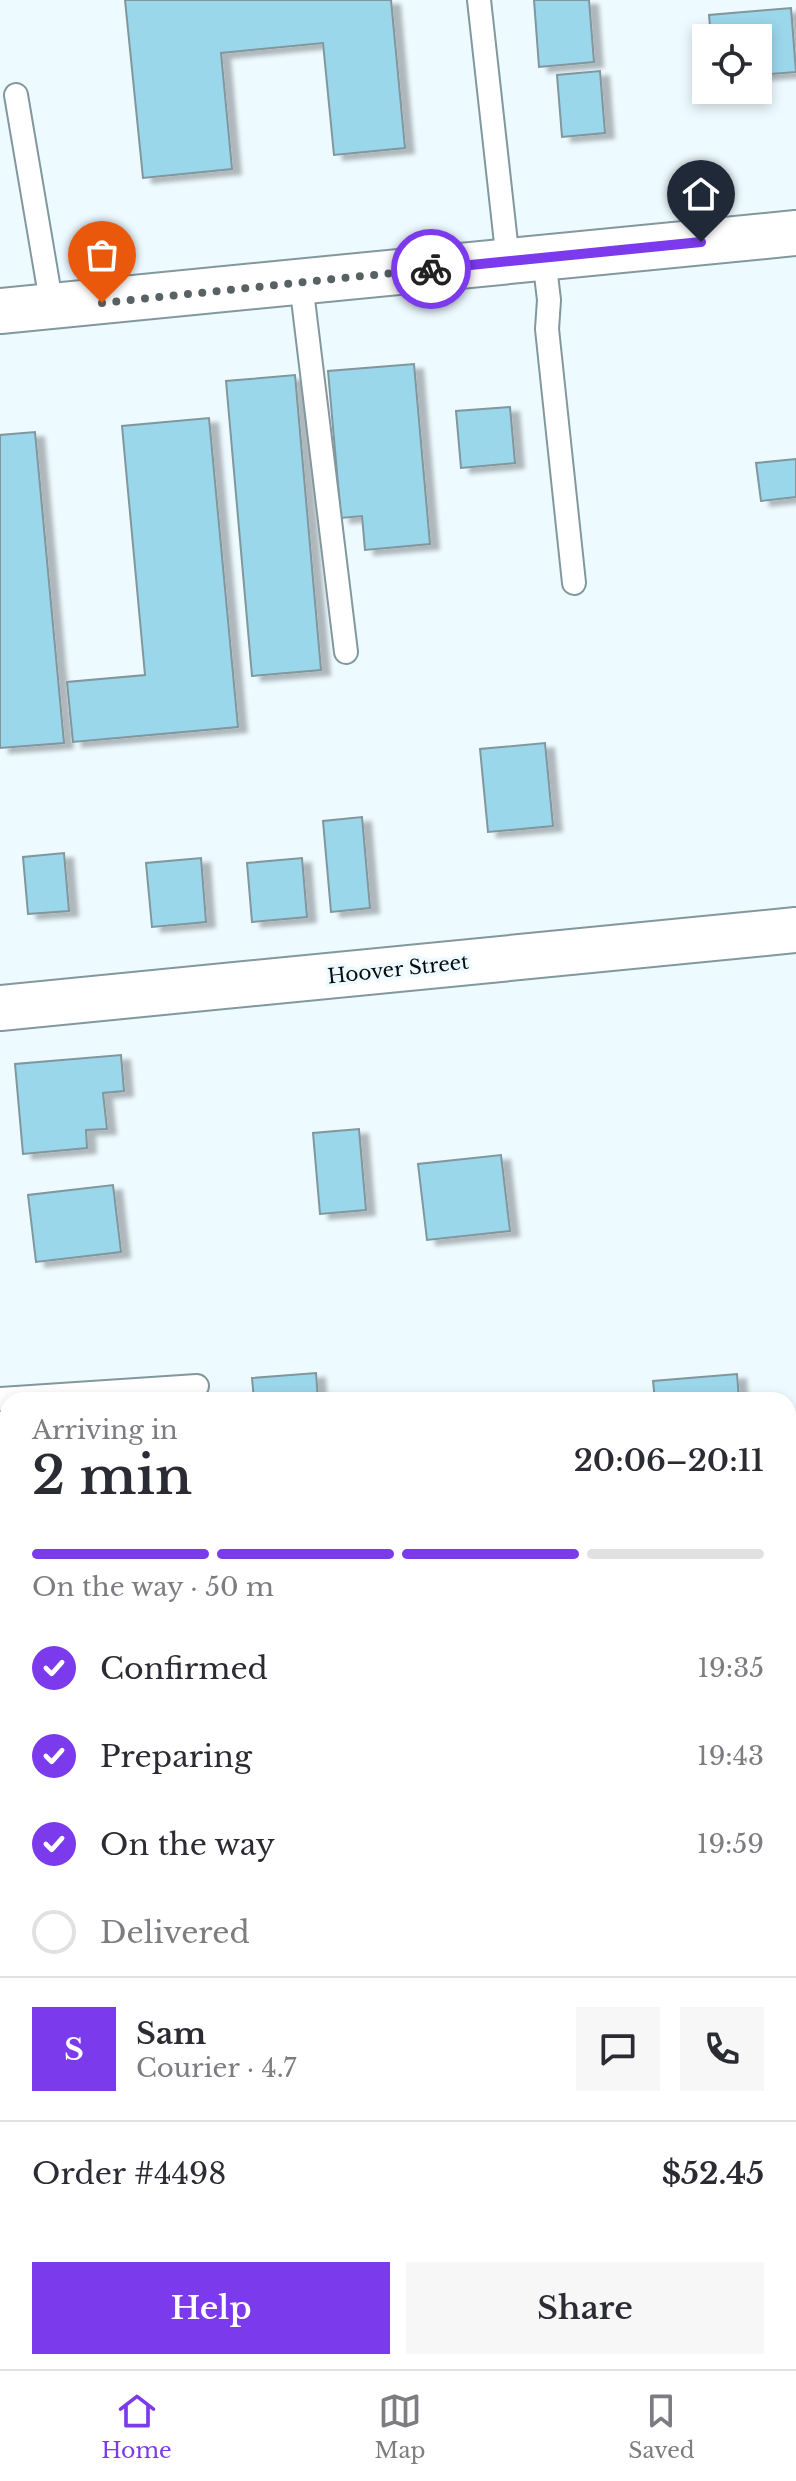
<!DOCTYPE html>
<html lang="en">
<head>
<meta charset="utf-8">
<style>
  body { margin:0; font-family:"Libre Baskerville",serif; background:#f7f7f7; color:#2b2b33; height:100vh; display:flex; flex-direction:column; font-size:30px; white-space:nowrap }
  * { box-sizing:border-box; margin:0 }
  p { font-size:26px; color:#7c7c81 }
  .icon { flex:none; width:44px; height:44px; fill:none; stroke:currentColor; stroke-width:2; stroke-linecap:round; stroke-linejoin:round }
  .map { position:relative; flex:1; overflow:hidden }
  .panel { position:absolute; left:0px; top:1392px; width:796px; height:978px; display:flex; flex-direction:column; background:#fff; border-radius:24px 24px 0 0; box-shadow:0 4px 12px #0003 }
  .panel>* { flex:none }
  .buttons { position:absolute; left:692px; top:24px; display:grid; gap:16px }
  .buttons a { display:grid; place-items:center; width:80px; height:80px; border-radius:0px; background:#fff; box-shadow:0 4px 12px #0003; font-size:40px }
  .pin { position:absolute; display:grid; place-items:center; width:68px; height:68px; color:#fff; margin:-82px -34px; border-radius:50% 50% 50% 0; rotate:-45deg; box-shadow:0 0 8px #0007 }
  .pin .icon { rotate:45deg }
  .courier { position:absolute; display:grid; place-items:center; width:80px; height:80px; margin:-40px; border:6px solid #7c3aed; border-radius:50%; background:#fff; color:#222; box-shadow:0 2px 10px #0007 }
  .headline em { font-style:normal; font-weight:600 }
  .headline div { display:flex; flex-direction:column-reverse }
  .headline { display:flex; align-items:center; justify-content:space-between; height:136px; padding:0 32px }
  h1 { font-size:52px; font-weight:600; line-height:60px }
  .bar { display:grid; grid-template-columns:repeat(4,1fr); gap:12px 8px; align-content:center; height:96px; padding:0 32px }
  .bar i { height:10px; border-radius:6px; background:#e1e1e2 }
  .bar .selected { background:#7c3aed }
  .bar p { grid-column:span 4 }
  .line { display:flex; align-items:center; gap:20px; padding:0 32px; border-top:2px solid #e1e1e2 }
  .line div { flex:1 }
  .round { display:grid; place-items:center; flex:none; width:84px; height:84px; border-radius:0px; background:#f7f7f7 }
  ol { padding:0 32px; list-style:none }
  li { display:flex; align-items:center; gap:24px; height:88px }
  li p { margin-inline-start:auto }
  li .icon { padding:8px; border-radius:50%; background:#7c3aed; color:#fff; stroke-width:4 }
  li:last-child { color:#7c7c81 }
  li i { width:44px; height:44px; border:4px solid #e1e1e2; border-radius:50% }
  .button { display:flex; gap:16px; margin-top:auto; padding:16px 32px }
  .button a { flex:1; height:92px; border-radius:0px; background:#7c3aed; color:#fff; font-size:32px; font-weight:600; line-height:92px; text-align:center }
  .button a+a { background:#f7f7f7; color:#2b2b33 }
  .dock { display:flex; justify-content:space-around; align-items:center; height:112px; border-top:2px solid #e1e1e2; background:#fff; font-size:22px; color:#7c7c81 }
  .dock a { display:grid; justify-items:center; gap:4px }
  .dock .selected { color:#7c3aed }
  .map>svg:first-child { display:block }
</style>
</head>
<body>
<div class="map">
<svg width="796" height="2369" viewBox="0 0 796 2369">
  <defs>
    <filter id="shadow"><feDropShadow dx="9" dy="5" stdDeviation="2" flood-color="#0004"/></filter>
  </defs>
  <rect width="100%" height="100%" fill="#edfaff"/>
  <path fill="#9ad7eb" stroke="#81969d" stroke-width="2" filter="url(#shadow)" d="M 125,0 L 391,0 L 405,148 L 334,155 L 323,43 L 221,53 L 232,169 L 143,178 Z
    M 534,0 L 589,0 L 594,62 L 539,67 Z
    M 791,8 L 796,72 L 758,75 L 758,38 L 711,38 L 709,15 Z
    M 600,71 L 605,133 L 562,137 L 557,75 Z
    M 414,364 L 430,544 L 365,550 L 362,516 L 341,518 L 328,371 Z
    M 295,375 L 321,670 L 252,676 L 226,381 Z
    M 510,407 L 515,463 L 461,468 L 456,411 Z
    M 209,418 L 238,727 L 73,742 L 67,682 L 145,675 L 122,426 Z
    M 35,432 L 64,743 L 0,748 L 0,435 Z
    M 796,459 L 796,497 L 761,501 L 756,463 Z
    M 545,743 L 553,826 L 488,832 L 480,749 Z
    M 362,817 L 370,908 L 331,912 L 323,821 Z
    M 64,853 L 69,911 L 28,914 L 23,857 Z
    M 201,858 L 206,922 L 152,927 L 146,863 Z
    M 302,858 L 307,917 L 252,922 L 247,863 Z
    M 121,1055 L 124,1091 L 103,1093 L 107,1129 L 86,1130 L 87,1148 L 23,1154 L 15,1064 Z
    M 359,1129 L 366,1210 L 320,1214 L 313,1133 Z
    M 501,1155 L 510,1231 L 427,1240 L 418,1164 Z
    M 113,1185 L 121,1252 L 36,1262 L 28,1195 Z
    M 316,1373 L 318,1400 L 254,1400 L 252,1378 Z
    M 737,1374 L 739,1400 L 655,1400 L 653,1381 Z
    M 796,1557 L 796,1643 L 788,1644 L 788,1558 Z
    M 796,2264 L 796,2330 L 788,2330 L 788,2265 Z
    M 185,2362 L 509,2362 L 510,2369 L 185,2369 Z
    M 591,2362 L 620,2362 L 620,2369 L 592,2369 Z"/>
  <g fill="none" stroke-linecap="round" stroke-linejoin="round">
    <g stroke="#82979e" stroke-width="26">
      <path id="service" d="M 479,0 L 508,261
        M 16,95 L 52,307
        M 544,258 L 549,300 L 547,329 L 574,583
        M 301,283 L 346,652
        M 0,1399 L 197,1386
        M 0,1669 L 8,1668"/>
    </g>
    <g stroke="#82979e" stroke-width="48">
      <path id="minor" d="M 0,311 L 796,233
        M 0,1008 L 796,930
        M 788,1711 L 796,1711
        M 63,2362 L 64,2369"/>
    </g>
    <g stroke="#82979e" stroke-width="48">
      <path id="tertiary" d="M 0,1735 L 8,1797"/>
    </g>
    <g stroke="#82979e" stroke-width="48">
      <path id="secondary" d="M 788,2098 L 796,2098
        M 788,2162 L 796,2161
        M 0,2173 L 8,2172
        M 0,2235 L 8,2234"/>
    </g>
    <use href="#service" stroke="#fff" stroke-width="22"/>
    <use href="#minor" stroke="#fff" stroke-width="44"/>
    <use href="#tertiary" stroke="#fff" stroke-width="44"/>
    <use href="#secondary" stroke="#fff" stroke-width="44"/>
  </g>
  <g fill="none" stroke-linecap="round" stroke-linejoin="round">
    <path stroke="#586164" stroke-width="8" stroke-dasharray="0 14.4" d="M 102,303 L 431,269"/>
    <path stroke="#7c3aed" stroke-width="10" d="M 431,269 L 701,242"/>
  </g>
  <g text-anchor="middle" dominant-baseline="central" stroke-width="7" stroke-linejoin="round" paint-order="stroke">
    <g font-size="20" fill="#070e10" stroke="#edfaff">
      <text transform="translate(398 969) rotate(-6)">Hoover Street</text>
    </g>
  </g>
</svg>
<div class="buttons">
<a><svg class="icon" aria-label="locate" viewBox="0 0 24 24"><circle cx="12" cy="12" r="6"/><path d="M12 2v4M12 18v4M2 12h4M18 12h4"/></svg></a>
</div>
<div class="pin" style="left:102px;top:303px;background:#ea580c"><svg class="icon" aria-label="bag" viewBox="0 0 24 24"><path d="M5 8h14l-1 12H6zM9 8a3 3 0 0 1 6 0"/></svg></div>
<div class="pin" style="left:701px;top:242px;background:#1f2937"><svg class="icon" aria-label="home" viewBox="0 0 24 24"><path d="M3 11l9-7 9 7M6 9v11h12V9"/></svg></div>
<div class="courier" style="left:431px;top:269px"><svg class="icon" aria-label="bike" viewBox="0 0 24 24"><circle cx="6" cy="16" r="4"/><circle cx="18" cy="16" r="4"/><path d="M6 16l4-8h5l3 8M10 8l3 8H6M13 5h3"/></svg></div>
<section class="panel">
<div class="headline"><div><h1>2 min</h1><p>Arriving in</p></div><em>20:06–20:11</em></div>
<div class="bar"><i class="selected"></i><i class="selected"></i><i class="selected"></i><i></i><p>On the way · 50 m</p></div>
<ol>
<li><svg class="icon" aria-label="check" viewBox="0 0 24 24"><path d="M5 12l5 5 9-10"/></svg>Confirmed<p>19:35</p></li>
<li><svg class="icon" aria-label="check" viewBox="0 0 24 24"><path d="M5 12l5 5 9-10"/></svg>Preparing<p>19:43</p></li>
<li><svg class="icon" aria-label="check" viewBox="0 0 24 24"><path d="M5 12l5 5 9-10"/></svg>On the way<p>19:59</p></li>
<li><i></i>Delivered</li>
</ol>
<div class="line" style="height:144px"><b class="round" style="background:#7c3aed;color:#fff">S</b><div><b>Sam</b><p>Courier · 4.7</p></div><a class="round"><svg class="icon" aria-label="chat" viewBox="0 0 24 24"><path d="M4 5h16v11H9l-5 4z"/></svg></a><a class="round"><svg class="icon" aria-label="phone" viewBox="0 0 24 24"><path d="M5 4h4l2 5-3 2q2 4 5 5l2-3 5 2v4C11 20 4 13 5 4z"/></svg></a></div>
<div class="line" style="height:104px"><div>Order #4498</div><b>$52.45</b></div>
<div class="button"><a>Help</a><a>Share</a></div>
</section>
</div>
<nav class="dock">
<a class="selected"><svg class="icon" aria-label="home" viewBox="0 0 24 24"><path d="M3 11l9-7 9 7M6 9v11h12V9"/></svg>Home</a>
<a><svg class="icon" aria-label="map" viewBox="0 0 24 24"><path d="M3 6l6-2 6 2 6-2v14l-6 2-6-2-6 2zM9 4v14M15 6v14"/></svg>Map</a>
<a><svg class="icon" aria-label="saved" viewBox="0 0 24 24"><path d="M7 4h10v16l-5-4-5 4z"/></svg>Saved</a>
</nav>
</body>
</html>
